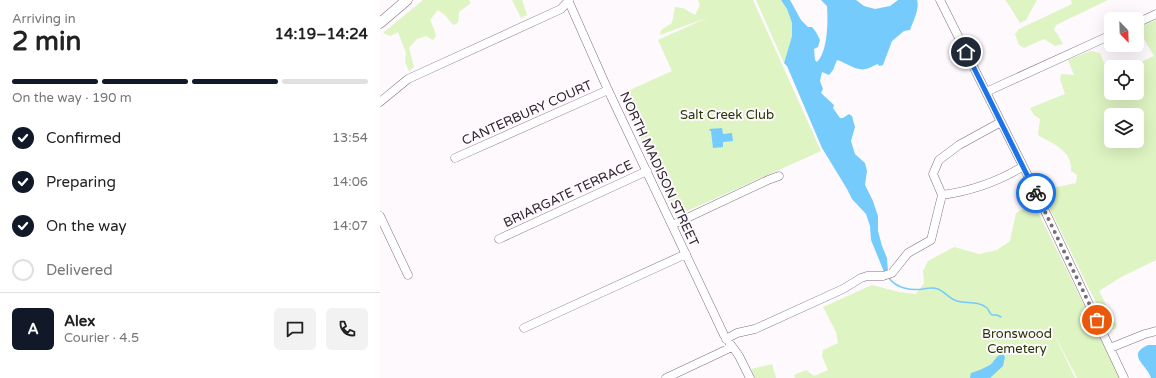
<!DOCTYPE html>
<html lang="en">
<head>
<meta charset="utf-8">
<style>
  body { margin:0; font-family:"Varela Round",sans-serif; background:#f2f2f2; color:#222; height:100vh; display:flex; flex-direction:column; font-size:15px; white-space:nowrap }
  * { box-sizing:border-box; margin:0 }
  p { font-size:13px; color:#767676 }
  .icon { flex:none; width:22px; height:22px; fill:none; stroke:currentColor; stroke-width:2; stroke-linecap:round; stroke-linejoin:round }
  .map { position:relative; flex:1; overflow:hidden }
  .details { display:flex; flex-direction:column; background:#fff; width:380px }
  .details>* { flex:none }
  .needle { width:26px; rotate:157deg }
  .fabs { position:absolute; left:724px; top:12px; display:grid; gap:8px }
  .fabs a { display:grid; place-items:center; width:40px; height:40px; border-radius:6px; background:#fff; box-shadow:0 4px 16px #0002; font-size:20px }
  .pin { position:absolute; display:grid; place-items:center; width:34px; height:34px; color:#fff; margin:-17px; border:2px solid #fff; border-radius:50%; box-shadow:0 1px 4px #0007 }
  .courier { position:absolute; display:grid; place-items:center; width:40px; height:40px; margin:-20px; border:3px solid #1a73e8; border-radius:50%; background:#fff; color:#222; box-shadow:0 1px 5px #0007 }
  .overview em { font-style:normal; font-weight:700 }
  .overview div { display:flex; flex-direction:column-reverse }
  .overview { display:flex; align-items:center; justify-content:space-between; height:68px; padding:0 12px }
  h1 { font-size:26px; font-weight:700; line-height:30px }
  .bar { display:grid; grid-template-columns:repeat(4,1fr); gap:6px 4px; align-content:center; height:48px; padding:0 12px }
  .bar i { height:5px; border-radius:3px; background:#e0e0e0 }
  .bar .active { background:#111827 }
  .bar p { grid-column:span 4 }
  .line { display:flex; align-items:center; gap:10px; padding:0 12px; border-top:1px solid #e0e0e0 }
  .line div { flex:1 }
  .round { display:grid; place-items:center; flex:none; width:42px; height:42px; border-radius:6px; background:#f2f2f2 }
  ol { padding:0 12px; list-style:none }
  li { display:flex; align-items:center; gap:12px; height:44px }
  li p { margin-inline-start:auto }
  li .icon { padding:4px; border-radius:50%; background:#111827; color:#fff; stroke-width:4 }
  li:last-child { color:#767676 }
  li i { width:22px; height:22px; border:2px solid #e0e0e0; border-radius:50% }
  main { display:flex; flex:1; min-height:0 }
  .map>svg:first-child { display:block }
</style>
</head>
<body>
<main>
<section class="details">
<div class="overview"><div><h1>2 min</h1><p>Arriving in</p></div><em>14:19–14:24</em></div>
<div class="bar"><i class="active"></i><i class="active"></i><i class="active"></i><i></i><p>On the way · 190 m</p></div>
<ol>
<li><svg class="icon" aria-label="check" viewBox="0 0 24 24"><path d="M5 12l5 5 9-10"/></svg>Confirmed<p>13:54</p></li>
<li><svg class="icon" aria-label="check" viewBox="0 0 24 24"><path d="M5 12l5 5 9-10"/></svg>Preparing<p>14:06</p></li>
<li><svg class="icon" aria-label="check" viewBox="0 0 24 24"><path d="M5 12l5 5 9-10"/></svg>On the way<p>14:07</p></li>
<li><i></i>Delivered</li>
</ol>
<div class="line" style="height:72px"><b class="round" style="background:#111827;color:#fff">A</b><div><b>Alex</b><p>Courier · 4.5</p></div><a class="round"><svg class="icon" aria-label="chat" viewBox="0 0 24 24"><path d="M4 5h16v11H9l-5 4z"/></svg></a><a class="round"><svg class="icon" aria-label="phone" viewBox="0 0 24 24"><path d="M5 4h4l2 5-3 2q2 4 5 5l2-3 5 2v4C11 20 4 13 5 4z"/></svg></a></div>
</section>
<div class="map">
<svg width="776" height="378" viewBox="0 0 776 378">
  <rect width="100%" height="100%" fill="#fdf9fd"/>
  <path fill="#def4c2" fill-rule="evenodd" d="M 43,0 L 89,0 L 91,3 L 79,12 L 78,23 L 73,25 L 65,15 L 58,10 L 50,20 L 54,29 L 56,36 L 53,40 L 46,36 L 37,39 L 29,48 L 34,67 L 29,71 L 25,62 L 26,53 L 18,32 L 10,36 L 3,33 Z
    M 132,0 L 142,0 L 147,15 L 141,18 Z
    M 318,0 L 373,0 L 441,151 L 296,216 L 241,94 L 292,71 L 278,40 L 329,17 L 280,35 L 281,30 L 292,23 L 295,7 L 303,8 L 315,15 L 320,5 Z
    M 376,0 L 401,0 L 407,9 L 412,23 L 412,36 L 404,63 Z
    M 625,0 L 657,0 L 646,20 L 640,23 L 627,2 Z
    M 691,0 L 728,0 L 676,25 L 674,30 L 678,35 L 683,44 L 675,46 L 664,39 L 644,48 L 639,45 L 635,34 L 639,29 L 692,4 Z
    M 776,20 L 776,260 L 743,276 L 719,291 L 737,325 L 735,329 L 729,329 L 667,203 L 666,196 L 659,177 L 664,178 L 673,188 L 696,183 L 697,175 L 691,171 C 693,151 673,144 658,135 L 660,119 L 654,115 L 650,108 L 685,94 L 680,79 L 681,74 L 694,75 L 688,60 L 710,51 L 720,53 L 724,63 L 731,60 L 740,67 L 731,67 L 731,93 L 757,93 L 757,67 L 750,67 L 774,56 L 761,34 L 762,26 ZM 731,115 L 757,115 L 757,141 L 731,141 Z
    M 653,202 L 740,378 L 697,378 L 672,330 L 695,378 L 415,378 L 414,375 L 426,370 L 434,376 L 448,370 L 442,356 L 443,350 L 458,343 L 456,332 L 443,307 L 492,285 L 519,292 L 536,294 L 544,283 L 543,271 L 548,261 L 574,247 L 599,254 L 617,250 L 630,241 L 636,213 Z
    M 392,364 L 396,378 L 375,378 L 371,369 Z"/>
  <path fill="#76cbfd" d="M 401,0 L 410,0 L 421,20 L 428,27 L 432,27 L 436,32 L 440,40 L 438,47 L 434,49 L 435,60 L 437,62 C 448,51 448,21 447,6 L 441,0 L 476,0 L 484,6 L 495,9 L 510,6 L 518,0 L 537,0 C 540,8 533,22 530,30 L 524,31 L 512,41 L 503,65 L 499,66 L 498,64 C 494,65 492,67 489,68 C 478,73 467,63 457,60 L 453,70 L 449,75 L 442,72 L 440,81 L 443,89 L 441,93 L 454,105 L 453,108 L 460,118 L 463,118 L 469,114 L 472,116 L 475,127 L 471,141 L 475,154 L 485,163 L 487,171 L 485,185 L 493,201 L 498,216 L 498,231 L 502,246 L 507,258 L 508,271 L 504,272 L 491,240 L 490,226 L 486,214 L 472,199 L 467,189 L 442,148 L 407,66 L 404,63 L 412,36 L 412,23 L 407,9 Z
    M 342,128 L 343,134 L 352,133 L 353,141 L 343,142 L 343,147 L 333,148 L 331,131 L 330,131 L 329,129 Z
    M 768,345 L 776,345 L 776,378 L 771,378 C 768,366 745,355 768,345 Z
    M 623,354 L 625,357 L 623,366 L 610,378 L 590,378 L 591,373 C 598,371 604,368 610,365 C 615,361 616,355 623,354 Z"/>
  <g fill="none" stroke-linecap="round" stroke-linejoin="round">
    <path stroke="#76cbfd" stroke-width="1.5" d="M 509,278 C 516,288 531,291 543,289 C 548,288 553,287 558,289 C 565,292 570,299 577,301 C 586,304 598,300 607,308 C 609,310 609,313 612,315 L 617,315 L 621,317"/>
    <g stroke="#816e80" stroke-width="9">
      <path id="minor" d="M 188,0 L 228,90 L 344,335 L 359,356 L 370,378
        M 560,0 L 656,192 L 744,378
        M 757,23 L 776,14
        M 606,92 L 731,35
        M 0,102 L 28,79 L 181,9 L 189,0
        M 621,122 L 579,145 L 559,160 L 553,174 L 562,195 C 591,191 617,182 642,167
        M 75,158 L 228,90
        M 0,216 L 28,275
        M 292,225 L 388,180 L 399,176
        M 119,239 L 267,171
        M 144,328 L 306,254
        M 346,339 L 357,333 L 375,329 L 463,289 L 481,278 L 487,276 L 503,276 L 512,273 L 528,253 L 551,240 L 562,195
        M 730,348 L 765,334 L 776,331
        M 286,378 L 352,347"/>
    </g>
    <g stroke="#816e80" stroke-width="11">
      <path id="major" d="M 0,23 L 27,0"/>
    </g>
    <use href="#minor" stroke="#fff" stroke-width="8"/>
    <use href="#major" stroke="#fff" stroke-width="10"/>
  </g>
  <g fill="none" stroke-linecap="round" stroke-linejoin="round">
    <path stroke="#767076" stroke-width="4" stroke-dasharray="0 7.2" d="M 656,193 L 717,320"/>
    <path stroke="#1a73e8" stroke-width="5" d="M 586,52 L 656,193"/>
  </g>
  <g text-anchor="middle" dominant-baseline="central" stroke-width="4" stroke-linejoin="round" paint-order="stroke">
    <g font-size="13" fill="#2e262e" stroke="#fdf9fd">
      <text transform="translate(147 113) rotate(-24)">CANTERBURY COURT</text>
      <text transform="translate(279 169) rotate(65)">NORTH MADISON STREET</text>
      <text transform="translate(188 194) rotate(-25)">BRIARGATE TERRACE</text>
    </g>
    <g font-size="13" fill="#253800" stroke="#fdf9fd">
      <text x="347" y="115">Salt Creek Club</text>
      <text x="637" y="334">Bronswood<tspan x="637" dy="15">Cemetery</tspan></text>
    </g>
  </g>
</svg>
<div class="fabs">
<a><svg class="needle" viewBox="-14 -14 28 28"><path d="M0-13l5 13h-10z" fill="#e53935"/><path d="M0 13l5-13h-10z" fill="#767676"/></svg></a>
<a><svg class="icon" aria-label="locate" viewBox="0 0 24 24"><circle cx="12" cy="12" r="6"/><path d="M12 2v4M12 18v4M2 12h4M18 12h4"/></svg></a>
<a><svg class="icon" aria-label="layers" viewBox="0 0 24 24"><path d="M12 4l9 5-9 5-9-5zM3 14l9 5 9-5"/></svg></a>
</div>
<div class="pin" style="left:717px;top:320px;background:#ea580c"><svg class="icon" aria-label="bag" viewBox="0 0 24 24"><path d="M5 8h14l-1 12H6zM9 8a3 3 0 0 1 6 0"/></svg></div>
<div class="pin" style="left:586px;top:52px;background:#1f2937"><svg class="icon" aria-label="home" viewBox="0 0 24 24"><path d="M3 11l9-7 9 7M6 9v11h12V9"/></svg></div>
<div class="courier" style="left:656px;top:193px"><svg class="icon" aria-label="bike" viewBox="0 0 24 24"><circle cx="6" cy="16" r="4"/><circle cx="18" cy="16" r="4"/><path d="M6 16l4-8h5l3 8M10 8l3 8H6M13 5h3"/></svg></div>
</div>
</main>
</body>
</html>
